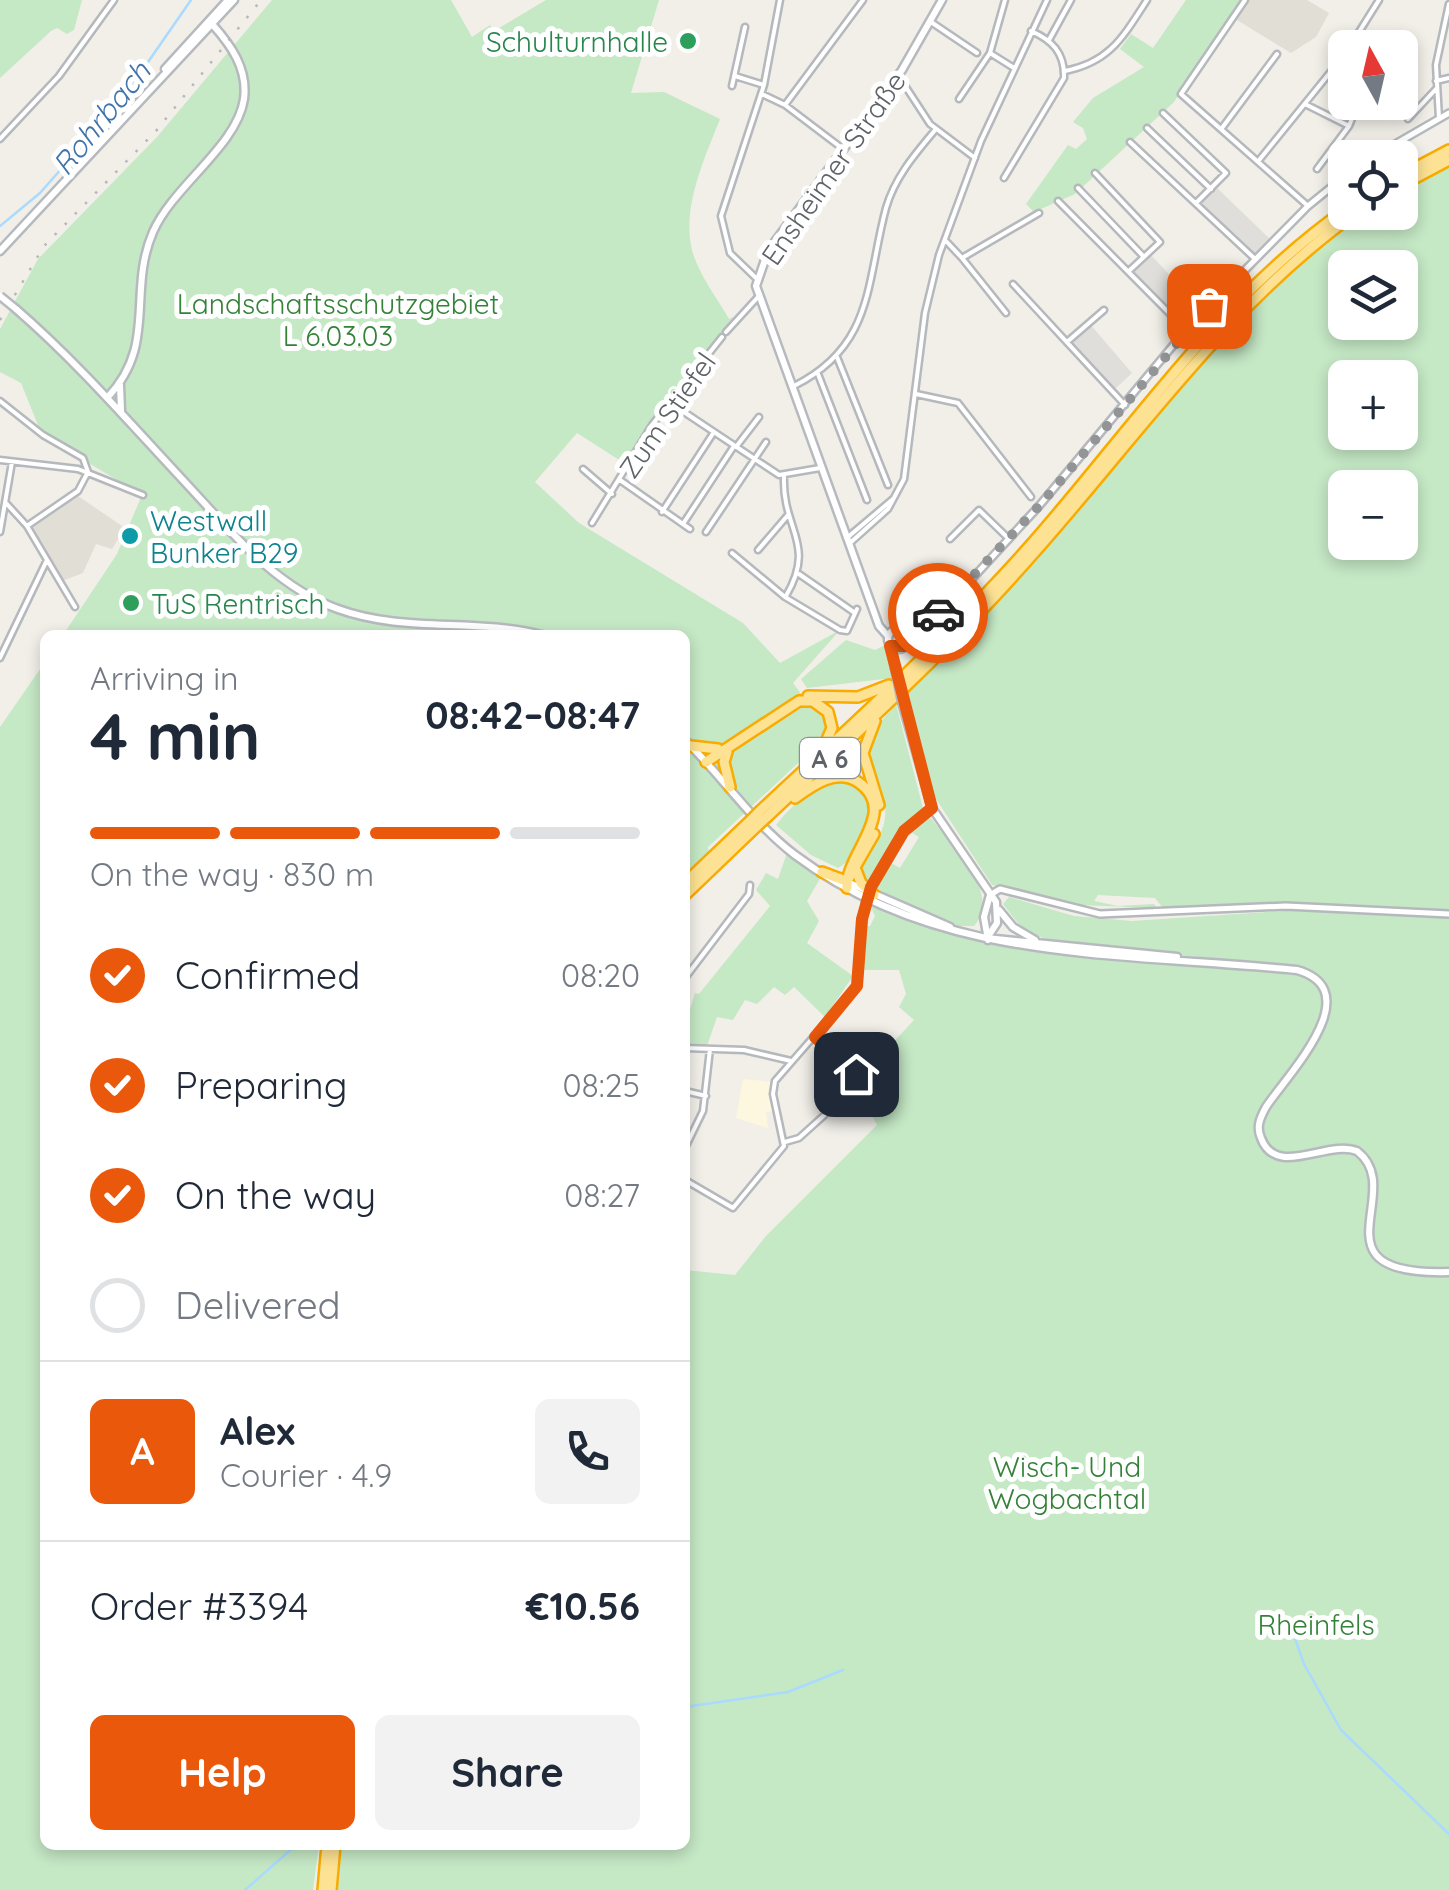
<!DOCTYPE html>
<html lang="en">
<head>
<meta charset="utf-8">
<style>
  body { margin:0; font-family:Quicksand,sans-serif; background:#f2f2f3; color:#1f2937; height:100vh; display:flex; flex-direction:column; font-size:38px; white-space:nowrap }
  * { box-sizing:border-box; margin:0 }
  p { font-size:32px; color:#747a83 }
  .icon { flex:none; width:55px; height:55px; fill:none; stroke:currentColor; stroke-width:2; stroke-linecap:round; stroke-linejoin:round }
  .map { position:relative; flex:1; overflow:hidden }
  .side { position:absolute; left:40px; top:630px; width:650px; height:1220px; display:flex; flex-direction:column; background:#fff; border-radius:15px; box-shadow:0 5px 15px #0003 }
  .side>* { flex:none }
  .needle { width:65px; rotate:352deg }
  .controls { position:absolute; left:1328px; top:30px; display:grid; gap:20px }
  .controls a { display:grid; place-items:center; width:90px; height:90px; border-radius:15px; background:#fff; box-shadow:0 5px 15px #0003; font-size:50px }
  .pin { position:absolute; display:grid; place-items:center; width:85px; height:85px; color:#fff; margin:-42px; border-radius:20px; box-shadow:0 5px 15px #0006 }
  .courier { position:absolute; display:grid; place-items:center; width:100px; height:100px; margin:-50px; border:8px solid #ea580c; border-radius:50%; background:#fff; color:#222; box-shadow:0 2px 12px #0007 }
  .summary em { font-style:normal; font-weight:800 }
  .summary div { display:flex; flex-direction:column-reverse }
  .summary { display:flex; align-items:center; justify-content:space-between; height:170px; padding:0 50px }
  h1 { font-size:65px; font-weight:800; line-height:75px }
  .bar { display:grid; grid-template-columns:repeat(4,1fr); gap:15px 10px; align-content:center; height:120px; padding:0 50px }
  .bar i { height:12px; border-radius:8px; background:#e0e1e3 }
  .bar .active { background:#ea580c }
  .bar p { grid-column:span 4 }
  .line { display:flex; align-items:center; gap:25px; padding:0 50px; border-top:2px solid #e0e1e3 }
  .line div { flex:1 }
  .round { display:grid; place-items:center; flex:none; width:105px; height:105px; border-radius:15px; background:#f2f2f3 }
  ol { padding:0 50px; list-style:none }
  li { display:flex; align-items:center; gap:30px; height:110px }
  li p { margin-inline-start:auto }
  li .icon { padding:10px; border-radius:50%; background:#ea580c; color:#fff; stroke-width:4 }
  li:last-child { color:#747a83 }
  li i { width:55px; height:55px; border:5px solid #e0e1e3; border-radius:50% }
  .primary-button { display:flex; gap:20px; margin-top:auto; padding:20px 50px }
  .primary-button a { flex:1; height:115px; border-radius:15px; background:#ea580c; color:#fff; font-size:40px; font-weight:800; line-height:115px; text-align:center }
  .primary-button a+a { background:#f2f2f3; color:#1f2937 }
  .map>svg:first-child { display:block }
</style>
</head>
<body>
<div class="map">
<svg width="1449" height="1890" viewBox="0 0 1449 1890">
  <rect width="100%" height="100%" fill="#f1efe8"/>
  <path fill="#fef7e0" d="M 743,1079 L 773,1082 L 775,1111 L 766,1112 L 768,1128 L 736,1118 Z"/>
  <path fill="#e0deda" d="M 1214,185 L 1273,242 L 1255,259 L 1196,203 Z
    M 1149,253 L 1200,307 L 1182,325 L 1129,271 Z
    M 1089,323 L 1132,373 L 1113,391 L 1067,342 Z"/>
  <path fill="#e1ded6" d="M 1247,0 L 1307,0 L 1329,13 L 1316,37 L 1291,53 L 1237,20 Z
    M 78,496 L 125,528 L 112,549 L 96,544 L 83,573 L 62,581 L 32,528 Z"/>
  <path fill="#c5e8c5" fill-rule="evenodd" d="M 0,0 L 82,0 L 74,30 L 67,34 L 57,28 L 51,31 L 0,78 Z
    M 272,0 L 451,0 L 472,37 L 490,25 L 494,31 L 546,0 L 659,0 L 631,93 L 664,92 L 720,119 C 703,162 676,219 697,264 C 705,283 719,301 729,319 L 733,317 L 624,463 L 577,433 L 535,482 L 579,523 L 743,623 L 780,663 L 840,630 L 793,683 L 808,703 L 823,709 L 829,730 L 824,739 L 708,847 L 709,854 L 685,877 L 685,635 L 63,635 L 117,554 L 142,495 L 42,435 L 21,383 L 0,372 L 0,329 L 38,259 L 157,137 Z
    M 1186,0 L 1241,0 L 1174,102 L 1075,194 L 1034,212 L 1026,204 L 1068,145 L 1076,149 L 1087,139 L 1083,128 L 1073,122 L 1093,98 L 1144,67 L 1120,49 L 1131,34 L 1153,48 Z
    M 1449,162 L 1449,1890 L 337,1890 L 342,1845 L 685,1845 L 685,1270 L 735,1275 L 766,1236 L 877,1125 L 864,1102 L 850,1089 L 914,1020 L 899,1007 L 906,994 L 899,970 L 863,970 L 864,926 L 870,926 L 875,916 L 869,903 C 936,931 999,945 1071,954 L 1066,948 L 1235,963 L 1258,963 L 1054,942 L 1024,931 L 1003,904 L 1009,897 L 1074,916 L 1132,921 L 1316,909 L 1317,903 L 1163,908 L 1155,898 L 1098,895 L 1094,901 L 1118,906 L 1154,904 L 1157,908 L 1078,905 L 992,885 L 929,788 L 907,693 L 959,643 L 1251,305 L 1361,213 L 1400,212 L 1400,188 ZM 1345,268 L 1400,268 L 1400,322 L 1345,322 ZM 1345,378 L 1400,378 L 1400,432 L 1345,432 ZM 1345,488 L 1400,488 L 1400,542 L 1345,542 Z
    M 846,640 L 875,650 L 885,645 L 892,678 L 807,688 L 801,679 Z
    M 45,662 L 45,1845 L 319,1845 L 313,1890 L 0,1890 L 0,727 Z
    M 896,704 L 923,808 L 905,825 L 868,886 L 860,872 C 870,853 888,830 885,807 C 876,748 845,761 896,704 Z
    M 844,779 C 875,797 875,814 858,844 C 852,854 849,862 838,868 L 811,855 L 776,825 C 794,803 815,782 844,779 Z
    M 926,818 L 932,819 C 951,847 1003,892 974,926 L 953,926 L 874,891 L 891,863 L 900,868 L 919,837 L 909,831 Z
    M 787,853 L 821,877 L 807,901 L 819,921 L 807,943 L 853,976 L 825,1017 L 794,987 L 785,995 L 774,987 L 757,1004 L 745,1000 L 733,1020 L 717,1017 L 707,1046 L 689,1044 L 687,1019 L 695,993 L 699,994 L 770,906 L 756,890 L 766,873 L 778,879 Z"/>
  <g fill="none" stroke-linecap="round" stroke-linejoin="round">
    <path stroke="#aadaff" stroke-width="2.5" d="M 0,226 L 40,193 L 121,101 L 191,0
      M 1287,1616 L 1304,1664 L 1341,1730 L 1449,1834
      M 685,1707 L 788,1692 L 843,1670
      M 245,1890 L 296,1845"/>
    <g stroke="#b5b8bc" stroke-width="9">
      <path id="minor" d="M 1245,0 L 1181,94 L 1308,206
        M 931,22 L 977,53
        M 1049,40 L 1071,0
        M 1349,48 L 1379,0
        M 1385,48 L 1386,45
        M 990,53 L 1014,68
        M 1065,71 C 1110,62 1123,37 1147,0
        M 898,75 L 930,124 L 975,158
        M 735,76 L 764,85
        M 1436,81 L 1449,78
        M 732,86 L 745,27
        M 1400,86 L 1409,60
        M 762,94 L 785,105 L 843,149
        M 959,99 L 990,53 L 1005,0
        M 785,105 L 863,0
        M 1307,105 L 1349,126 L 1355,111
        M 1163,113 L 1226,173 L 1196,203
        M 1439,118 L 1436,65 L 1449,4
        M 1408,119 L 1436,89
        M 1147,128 L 1211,189
        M 1222,128 L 1277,54
        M 0,139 L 59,76 L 114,0
        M 1130,142 L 1254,258
        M 1260,159 L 1345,54
        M 1317,169 L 1349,126
        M 1095,173 L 1160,242 L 1130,270
        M 1004,178 L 1064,78 C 1065,53 1052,40 1031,31
        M 1078,188 L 1144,257
        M 1058,201 L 1185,329
        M 945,240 L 962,258
        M 756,278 L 730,253 L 721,216 L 764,85 L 780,0
        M 1013,284 L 1125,405
        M 1006,313 L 962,258 L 1039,213
        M 726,332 L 758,297
        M 1067,342 L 1104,310
        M 837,357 L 888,485
        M 818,374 L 867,500
        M 794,386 C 874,346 866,283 886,208 C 895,177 915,154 936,129
        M 916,394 L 958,403 L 1031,497
        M 0,401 L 43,435 L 83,458 L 88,472
        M 669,402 L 714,432
        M 736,447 L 759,417
        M 0,460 L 78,469 L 143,495
        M 583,469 L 612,494
        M 784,477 C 782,530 817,543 786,596
        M 620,480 L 690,529
        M 6,503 L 27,526 L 75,607
        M 662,512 L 714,432 L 779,475 L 820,468
        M 592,523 L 652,425 L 722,337
        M 683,524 L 734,446
        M 27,526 L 78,491 L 88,472
        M 0,532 L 12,462
        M 706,532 L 766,442
        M 848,537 L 893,499
        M 950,539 L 979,510 L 1009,539
        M 850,543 L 888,509 L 904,479 L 925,313 L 939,255 L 981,141 L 1047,0
        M 758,550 L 788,515
        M 732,553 L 785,597 L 840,630 L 847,631 L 857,609
        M 799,574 L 855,613
        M 0,658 L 47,560
        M 876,879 L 905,831 L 932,808
        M 685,978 L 749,894 L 750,885
        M 815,1037 L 856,1074
        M 685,1048 L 744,1050 L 791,1061
        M 685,1091 L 706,1096
        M 785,1142 L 799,1138 L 850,1092
        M 685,1148 L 703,1111 L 710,1049
        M 685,1180 L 733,1208 L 784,1146 L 773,1094 L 775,1081 L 857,987 L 865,902"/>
    </g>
    <g stroke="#b5b8bc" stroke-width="10">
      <path id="tertiary" d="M 1371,158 L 1449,113
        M 905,632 L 920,626
        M 908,641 L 958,594 L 1039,506 L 1186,330 L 1308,206 L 1345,176
        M 990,895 L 1000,889 L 1100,914 L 1286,906 L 1449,914"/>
    </g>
    <g stroke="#b6babf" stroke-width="11">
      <path id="secondary" d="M 165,69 L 228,0
        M 0,251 L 234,0
        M 16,309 C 76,361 128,421 182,479 C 228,528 273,586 338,609 C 404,633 475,618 542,635
        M 120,385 L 121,411
        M 107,398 C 158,345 127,292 153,232 C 173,186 237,146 244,99 C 248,69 231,45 212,24
        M888 639a10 10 0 1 1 20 0a10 10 0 1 1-20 0Z
        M 888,636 L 879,626 L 756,286 L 768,251 L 902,70 L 942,0
        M 891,646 L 895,668
        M 902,702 L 932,808 L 996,902 L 997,923 L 987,938
        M 685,740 C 722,776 754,824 795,855 C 942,965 1123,952 1297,970 C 1370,991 1287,1075 1266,1107 C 1260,1118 1256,1127 1261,1138 C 1276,1179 1328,1139 1357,1151 C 1409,1191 1307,1276 1449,1272
        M 847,882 L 950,927
        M 999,910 L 1013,927 L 1035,940
        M 986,938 L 1177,957
        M 988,940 L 984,917 L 990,895"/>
    </g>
    <g stroke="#f9ab00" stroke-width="14">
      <path id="motorway" d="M 1400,176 L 1449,150
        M 1400,186 L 1449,160
        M 808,696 L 858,697 L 889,685
        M 875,721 L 863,753 L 879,805
        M 691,746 L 718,749
        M 727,752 L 724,762 L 730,787
        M 706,762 L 799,701 L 813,701 L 828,712 L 832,728 L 824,746
        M 795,798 C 813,785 836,768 858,782 C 901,811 845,854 847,888
        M 761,810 C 852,725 945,641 1028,548 C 1130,433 1217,300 1345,210
        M 768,816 C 858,731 951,648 1033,554 C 1138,436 1227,305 1357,212
        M 856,870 L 861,883 L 874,895
        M 822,872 L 846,881
        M 847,881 L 874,834
        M 685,883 L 751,820
        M 685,895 L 757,826
        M 323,1890 L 327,1845
        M 331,1890 L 335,1845"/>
    </g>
    <use href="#minor" stroke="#fff" stroke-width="4"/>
    <use href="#tertiary" stroke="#fff" stroke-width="5"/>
    <use href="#secondary" stroke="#fff" stroke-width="6"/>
    <use href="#motorway" stroke="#fde293" stroke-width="9"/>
    <path stroke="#b6b7b8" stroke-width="2.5" stroke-dasharray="2.5 12" stroke-linecap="butt" d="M 0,320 L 44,246 L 156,131 L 261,0"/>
    <g stroke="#b5b8bc" stroke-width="9" stroke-linecap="butt">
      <path id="minor-bridge" d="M 865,902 L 876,879"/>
    </g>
    <g stroke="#b6babf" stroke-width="11" stroke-linecap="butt">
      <path id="secondary-bridge" d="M 0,296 L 16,309
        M 895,668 L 902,702"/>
    </g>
    <g stroke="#f9ab00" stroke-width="14" stroke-linecap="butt">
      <path id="motorway-bridge" d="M 751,820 L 761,810
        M 757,826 L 768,816"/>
    </g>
    <use href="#minor-bridge" stroke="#fff" stroke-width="4"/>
    <use href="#secondary-bridge" stroke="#fff" stroke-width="6"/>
    <use href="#motorway-bridge" stroke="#fde293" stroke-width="9"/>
  </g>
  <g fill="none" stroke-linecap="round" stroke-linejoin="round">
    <path stroke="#929495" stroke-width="10" stroke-dasharray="0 18" d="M 938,613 L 1039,506 L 1209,306"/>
    <path stroke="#ea580c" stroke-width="12" d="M 856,1074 L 815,1037 L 857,986 L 862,919 L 871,887 L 904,831 L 932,808 L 890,646 L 904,646 L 905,632 L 938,613"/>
  </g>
  <g fill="#2e9e5b" stroke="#fff" stroke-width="4">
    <circle cx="688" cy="41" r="10"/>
    <circle cx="131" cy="603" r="10"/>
  </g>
  <circle fill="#0f9aa8" stroke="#fff" stroke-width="4" cx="130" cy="536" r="10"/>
  <g text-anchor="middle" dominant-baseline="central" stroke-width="10" stroke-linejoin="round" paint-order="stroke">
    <rect fill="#fff" stroke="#8f9295" stroke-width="2.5" x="800" y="738" width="60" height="40" rx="8"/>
    <g font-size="25" font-weight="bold" fill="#5f6368">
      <text x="830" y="758">A 6</text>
    </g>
    <g font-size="28" fill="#27864d" stroke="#fff" text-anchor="end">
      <text x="668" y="41">Schulturnhalle</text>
      <text x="151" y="603" text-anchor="start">TuS Rentrisch</text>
    </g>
    <g font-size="28" fill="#5f6368" stroke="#fff">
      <text transform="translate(833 168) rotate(-55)">Ensheimer Straße</text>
      <text transform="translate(667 415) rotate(-55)">Zum Stiefel</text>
    </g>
    <g font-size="28" fill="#348238" stroke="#fff">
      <text x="338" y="303">Landschaftsschutzgebiet<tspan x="338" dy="32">L 6.03.03</tspan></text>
      <text x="1067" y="1466">Wisch- Und<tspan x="1067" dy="32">Wogbachtal</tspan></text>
      <text x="1316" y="1624">Rheinfels</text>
    </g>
    <g font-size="28" fill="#0d838f" stroke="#fff" text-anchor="start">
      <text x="150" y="520">Westwall<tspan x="150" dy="32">Bunker B29</tspan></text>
    </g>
    <g font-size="30" font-style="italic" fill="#4174aa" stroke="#fff">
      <text transform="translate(101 118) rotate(-51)">Rohrbach</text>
    </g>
  </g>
</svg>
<div class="controls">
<a><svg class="needle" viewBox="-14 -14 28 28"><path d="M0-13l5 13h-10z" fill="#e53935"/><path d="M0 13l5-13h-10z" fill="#747a83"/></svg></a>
<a><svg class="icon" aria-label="locate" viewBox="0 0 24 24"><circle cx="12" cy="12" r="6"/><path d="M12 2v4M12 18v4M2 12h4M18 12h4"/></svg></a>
<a><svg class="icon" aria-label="layers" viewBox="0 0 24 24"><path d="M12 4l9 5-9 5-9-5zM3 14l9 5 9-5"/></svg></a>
<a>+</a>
<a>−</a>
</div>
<div class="pin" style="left:1209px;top:306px;background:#ea580c"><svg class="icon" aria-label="bag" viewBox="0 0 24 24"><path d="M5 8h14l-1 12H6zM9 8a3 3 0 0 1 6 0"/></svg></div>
<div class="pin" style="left:856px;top:1074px;background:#1f2937"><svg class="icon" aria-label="home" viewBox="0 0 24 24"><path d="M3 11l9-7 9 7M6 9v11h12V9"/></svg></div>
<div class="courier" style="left:938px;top:613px"><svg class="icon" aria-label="car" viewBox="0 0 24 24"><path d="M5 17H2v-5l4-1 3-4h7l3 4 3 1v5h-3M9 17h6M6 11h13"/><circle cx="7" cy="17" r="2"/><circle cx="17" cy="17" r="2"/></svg></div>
<section class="side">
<div class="summary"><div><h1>4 min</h1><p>Arriving in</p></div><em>08:42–08:47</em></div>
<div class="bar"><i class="active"></i><i class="active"></i><i class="active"></i><i></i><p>On the way · 830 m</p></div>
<ol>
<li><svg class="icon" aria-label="check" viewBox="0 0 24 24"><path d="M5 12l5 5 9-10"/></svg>Confirmed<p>08:20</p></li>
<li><svg class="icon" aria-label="check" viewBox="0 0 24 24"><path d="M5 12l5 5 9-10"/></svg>Preparing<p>08:25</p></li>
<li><svg class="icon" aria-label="check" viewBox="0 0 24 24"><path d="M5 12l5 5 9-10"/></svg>On the way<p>08:27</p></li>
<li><i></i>Delivered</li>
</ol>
<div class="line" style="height:180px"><b class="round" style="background:#ea580c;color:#fff">A</b><div><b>Alex</b><p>Courier · 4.9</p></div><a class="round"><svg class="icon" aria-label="phone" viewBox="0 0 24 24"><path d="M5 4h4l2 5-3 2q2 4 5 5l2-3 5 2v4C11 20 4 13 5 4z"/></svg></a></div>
<div class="line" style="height:130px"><div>Order #3394</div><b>€10.56</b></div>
<div class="primary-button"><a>Help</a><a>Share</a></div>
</section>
</div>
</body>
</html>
